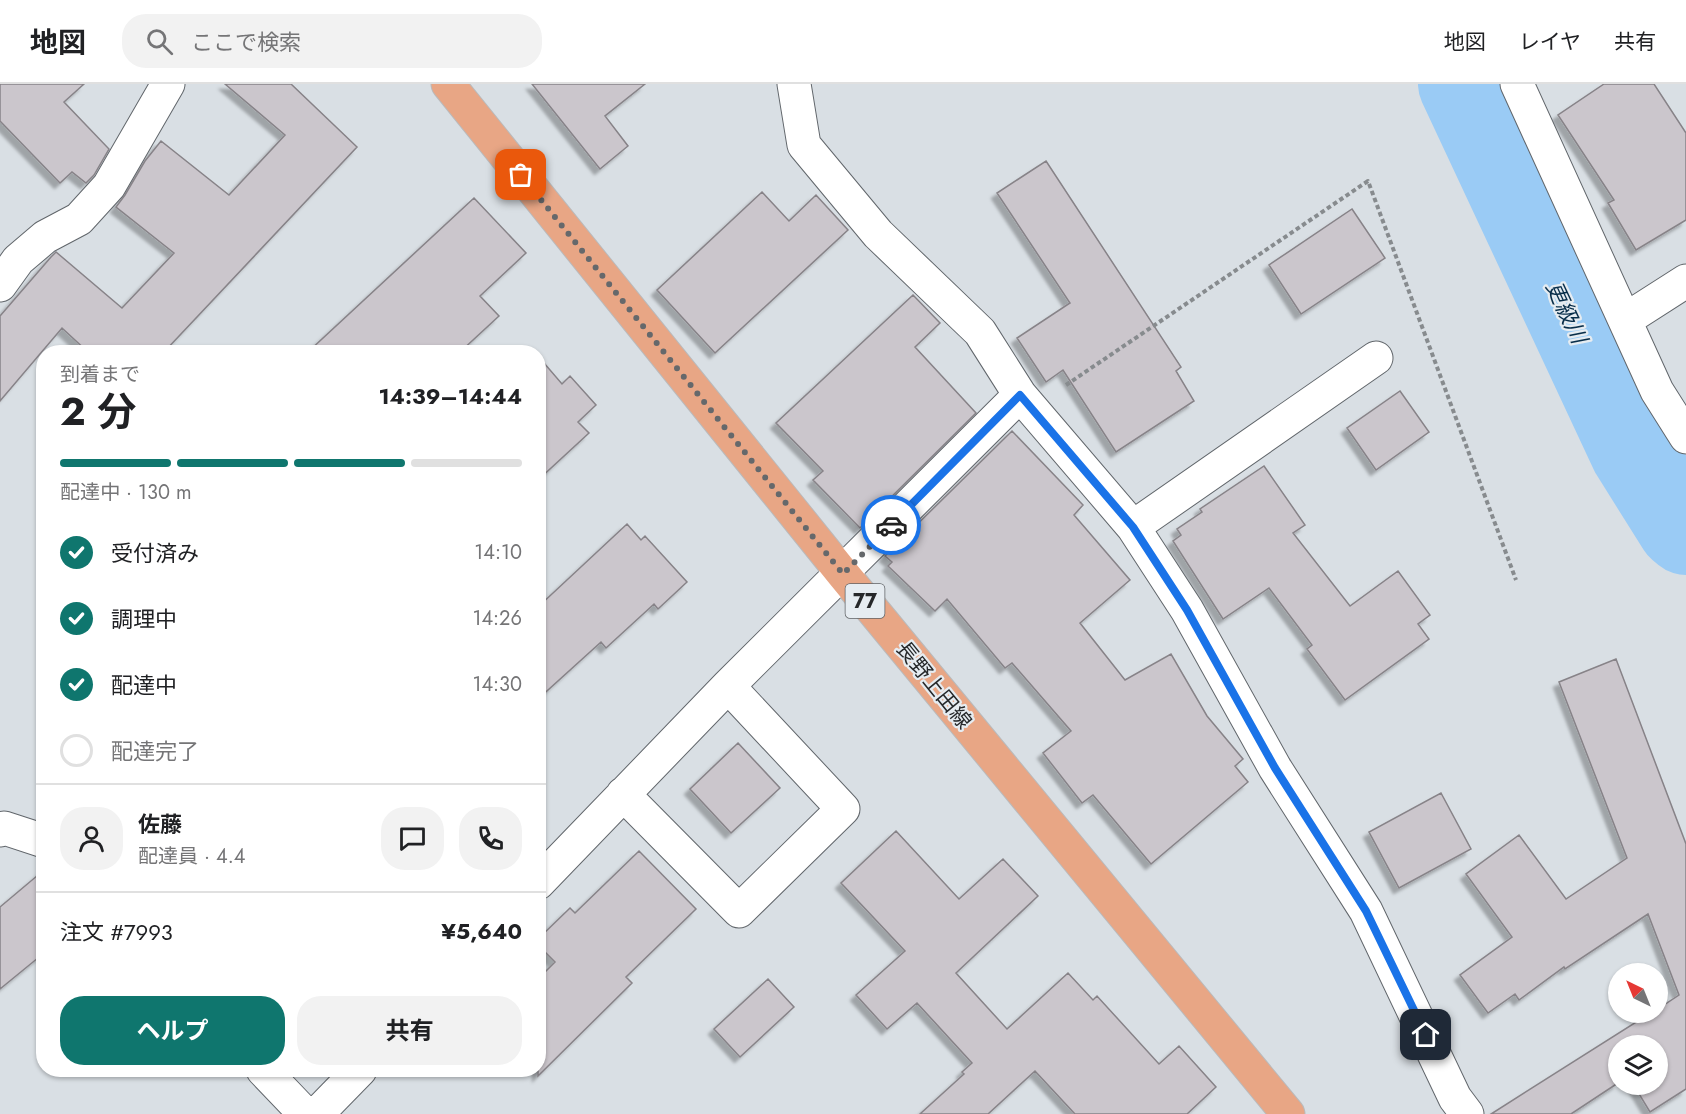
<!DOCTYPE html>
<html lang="ja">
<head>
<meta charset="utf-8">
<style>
  body { margin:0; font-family:Jost,"Noto Sans JP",sans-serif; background:#f2f2f2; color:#202124; height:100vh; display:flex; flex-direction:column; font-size:22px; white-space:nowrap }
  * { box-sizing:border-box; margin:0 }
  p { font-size:20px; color:#757577 }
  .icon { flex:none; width:33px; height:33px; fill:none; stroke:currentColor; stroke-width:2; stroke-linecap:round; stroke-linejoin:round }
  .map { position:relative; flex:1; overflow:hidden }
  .panel { position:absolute; left:36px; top:261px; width:510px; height:732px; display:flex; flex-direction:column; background:#fff; border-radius:24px; box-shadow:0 2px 4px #0004 }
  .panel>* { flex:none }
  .needle { width:39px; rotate:317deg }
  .fabs { position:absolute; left:1608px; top:879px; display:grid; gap:12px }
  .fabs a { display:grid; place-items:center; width:60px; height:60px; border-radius:50%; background:#fff; box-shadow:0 2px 4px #0004; font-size:30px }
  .pin { position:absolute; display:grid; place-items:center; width:51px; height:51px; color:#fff; margin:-26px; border-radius:12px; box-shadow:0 3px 9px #0006 }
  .courier { position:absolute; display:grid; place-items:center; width:60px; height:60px; margin:-30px; border:4px solid #1a73e8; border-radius:50%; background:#fff; color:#222; box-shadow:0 2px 8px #0007 }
  .head em { font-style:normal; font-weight:700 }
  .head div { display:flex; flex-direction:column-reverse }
  .head { display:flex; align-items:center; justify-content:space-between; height:102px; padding:0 24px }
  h1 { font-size:39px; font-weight:700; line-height:45px }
  .bar { display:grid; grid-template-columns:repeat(4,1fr); gap:9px 6px; align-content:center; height:72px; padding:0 24px }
  .bar i { height:8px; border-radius:4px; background:#e0e0e0 }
  .bar .on { background:#0f766e }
  .bar p { grid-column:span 4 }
  .line { display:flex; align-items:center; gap:15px; padding:0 24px; border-top:2px solid #e0e0e0 }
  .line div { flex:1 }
  .round { display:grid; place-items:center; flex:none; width:63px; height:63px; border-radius:24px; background:#f2f2f2 }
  ol { padding:0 24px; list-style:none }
  li { display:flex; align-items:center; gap:18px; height:66px }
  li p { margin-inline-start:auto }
  li .icon { padding:6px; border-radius:50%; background:#0f766e; color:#fff; stroke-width:4 }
  li:last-child { color:#757577 }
  li i { width:33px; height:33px; border:3px solid #e0e0e0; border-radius:50% }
  .action { display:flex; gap:12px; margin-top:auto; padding:12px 24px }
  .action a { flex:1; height:69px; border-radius:24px; background:#0f766e; color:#fff; font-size:24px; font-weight:700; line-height:69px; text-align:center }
  .action a+a { background:#f2f2f2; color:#202124 }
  header { display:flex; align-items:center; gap:36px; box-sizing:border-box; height:84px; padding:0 30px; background:#fff; border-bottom:2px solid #e0e0e0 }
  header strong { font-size:28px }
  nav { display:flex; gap:33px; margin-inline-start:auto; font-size:21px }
  .search { width:420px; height:54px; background:#f2f2f2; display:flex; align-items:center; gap:15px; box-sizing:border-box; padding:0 21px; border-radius:24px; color:#757577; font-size:22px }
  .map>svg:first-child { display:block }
</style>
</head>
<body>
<header>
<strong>地図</strong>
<div class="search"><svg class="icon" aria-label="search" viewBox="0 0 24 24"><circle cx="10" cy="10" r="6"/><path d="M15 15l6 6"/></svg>ここで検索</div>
<nav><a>地図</a><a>レイヤ</a><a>共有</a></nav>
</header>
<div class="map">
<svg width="1686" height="1030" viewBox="0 0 1686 1030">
  <defs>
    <filter id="shadow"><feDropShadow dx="-5.5" dy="5.5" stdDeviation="1.5" flood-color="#0004"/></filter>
  </defs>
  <rect width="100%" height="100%" fill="#d9dfe4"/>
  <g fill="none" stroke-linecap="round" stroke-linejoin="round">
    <path stroke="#9acbf5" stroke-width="86" d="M 1461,0 L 1633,368 L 1680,443 L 1686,448"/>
  </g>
  <path fill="#cbc6cc" stroke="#878388" stroke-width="1.5" filter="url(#shadow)" d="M 0,0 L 84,0 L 64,18 L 109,65 L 94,91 L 86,99 L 72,88 L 60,99 L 0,37 Z
    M 225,0 L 291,0 L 357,63 L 164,268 L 88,268 L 62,244 L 0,317 L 0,232 L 51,173 L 56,168 L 122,224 L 174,169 L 116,123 L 125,111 L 145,77 L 161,57 L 229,111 L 285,51 Z
    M 532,0 L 645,0 L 605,32 L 628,62 L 600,85 Z
    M 1604,0 L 1654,0 L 1686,49 L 1686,136 L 1636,166 L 1608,119 L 1614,116 L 1558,31 Z
    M 1046,77 L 1181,283 L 1176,287 L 1194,317 L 1116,368 L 1063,286 L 1046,298 L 1017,254 L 1070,219 L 997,109 Z
    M 762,108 L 789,137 L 816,111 L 848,146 L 715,269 L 657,206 Z
    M 474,114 L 526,169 L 480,212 L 499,232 L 460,268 L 308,268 Z
    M 1352,125 L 1385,174 L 1301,230 L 1269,181 Z
    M 913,211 L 940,239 L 915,263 L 976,329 L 860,444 L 813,396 L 823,387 L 776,339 Z
    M 538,272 L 562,300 L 570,292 L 596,321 L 578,338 L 589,349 L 538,396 Z
    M 1400,307 L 1429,348 L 1376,386 L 1347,344 Z
    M 1012,347 L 1083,421 L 1074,431 L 1130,496 L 1080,539 L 1125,596 L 1171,570 L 1207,632 L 1243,675 L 1235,682 L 1248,698 L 1151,780 L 1093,711 L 1082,719 L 1043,669 L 1071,647 L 1012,579 L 1005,584 L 947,515 L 935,527 L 888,482 L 892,478 L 885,472 Z
    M 1264,382 L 1305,441 L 1293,449 L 1350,522 L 1398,487 L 1430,531 L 1418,540 L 1429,555 L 1345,616 L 1307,565 L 1312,561 L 1269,504 L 1223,535 L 1173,457 L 1181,451 L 1177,445 L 1202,428 L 1200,425 Z
    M 627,440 L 641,456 L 645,452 L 687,498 L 658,525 L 654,520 L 606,564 L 601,558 L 538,615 L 538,523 Z
    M 1616,575 L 1686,760 L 1686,1005 L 1650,1028 L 1633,1000 L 1658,1000 L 1658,962 L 1618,962 L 1618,999 L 1571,1030 L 1491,1030 L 1652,928 L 1658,928 L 1658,925 L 1679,911 L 1648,830 L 1565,885 L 1564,883 L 1519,916 L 1515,910 L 1488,929 L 1460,891 L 1512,853 L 1466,790 L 1519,751 L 1566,815 L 1627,774 L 1559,598 Z
    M 738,659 L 780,704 L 731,749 L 690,705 Z
    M 1441,709 L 1471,765 L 1399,804 L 1369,748 Z
    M 896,747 L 959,815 L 1003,775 L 1038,812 L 956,889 L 1007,945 L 1068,889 L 1093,916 L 1097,912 L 1159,980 L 1179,962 L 1216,1003 L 1187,1030 L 1075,1030 L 1035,987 L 988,1030 L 920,1030 L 964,990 L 962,988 L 972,979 L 917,919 L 887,945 L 856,911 L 905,867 L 841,799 Z
    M 639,767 L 696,825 L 626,893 L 632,899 L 538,992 L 538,895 L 555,878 L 538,861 L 538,855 L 570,824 L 575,829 Z
    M 44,786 L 44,869 L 0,905 L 0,823 Z
    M 768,895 L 794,923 L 740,973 L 714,945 Z"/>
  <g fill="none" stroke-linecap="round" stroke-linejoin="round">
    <g stroke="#61666b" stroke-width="35">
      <path id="minor" d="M 794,0 L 804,61 L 878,150 L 980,248 L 1020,311 L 1133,443 L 1187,526 L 1275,684 L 1366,827 L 1455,1014 L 1467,1030
        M 1517,0 L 1657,307 L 1686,353
        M 0,201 L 18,176 L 45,153 L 79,135 L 109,102 L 168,0
        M 1625,236 L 1686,197
        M 1133,443 L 1376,274
        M 623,710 L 739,827 L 843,725 L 728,602
        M 0,746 L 4,744 L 44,757
        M 538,799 L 728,602 L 1020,311
        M 263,986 L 305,1030
        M 317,1030 L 360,986"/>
    </g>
    <g stroke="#bababb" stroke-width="35">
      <path id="primary" d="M 448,0 L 843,490 L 1288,1030"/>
    </g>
    <path stroke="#878b8e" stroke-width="4" stroke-dasharray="4.5 3" stroke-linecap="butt" d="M 1066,301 L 1368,97 L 1516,496"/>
    <use href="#minor" stroke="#fff" stroke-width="33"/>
    <use href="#primary" stroke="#e8a685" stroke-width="33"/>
  </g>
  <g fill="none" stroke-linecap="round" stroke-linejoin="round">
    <path stroke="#65686b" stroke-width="6" stroke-dasharray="0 10.8" d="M 521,91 L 843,490 L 891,441"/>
    <path stroke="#1a73e8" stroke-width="8" d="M 891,441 L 1020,311 L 1133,443 L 1187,526 L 1275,684 L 1366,827 L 1426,951"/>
  </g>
  <g text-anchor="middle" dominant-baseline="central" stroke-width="4.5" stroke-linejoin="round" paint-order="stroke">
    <rect fill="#e6ecf1" stroke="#606366" stroke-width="1.5" x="845.5" y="500" width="39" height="34" rx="4.5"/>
    <g font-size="20" font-weight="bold" fill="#26282a">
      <text x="865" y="517">77</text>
    </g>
    <g font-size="21" fill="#26282a" stroke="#e6ecf1">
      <text transform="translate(934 601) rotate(51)">長野上田線</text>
    </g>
    <g font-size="22" font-style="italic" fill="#082e4a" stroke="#e6ecf1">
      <text transform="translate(1567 228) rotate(65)">更級川</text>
    </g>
  </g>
</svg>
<div class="fabs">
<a><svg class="needle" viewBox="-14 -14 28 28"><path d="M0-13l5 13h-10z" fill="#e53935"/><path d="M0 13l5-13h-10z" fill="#757577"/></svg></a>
<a><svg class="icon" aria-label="layers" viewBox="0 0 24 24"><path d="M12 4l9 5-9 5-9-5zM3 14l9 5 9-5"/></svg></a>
</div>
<div class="pin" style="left:521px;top:91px;background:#ea580c"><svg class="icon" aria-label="bag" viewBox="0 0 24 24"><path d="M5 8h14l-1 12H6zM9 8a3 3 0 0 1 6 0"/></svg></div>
<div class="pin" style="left:1426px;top:951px;background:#1f2937"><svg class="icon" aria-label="home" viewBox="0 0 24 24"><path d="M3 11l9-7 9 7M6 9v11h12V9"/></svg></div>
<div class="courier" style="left:891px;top:441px"><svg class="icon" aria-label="car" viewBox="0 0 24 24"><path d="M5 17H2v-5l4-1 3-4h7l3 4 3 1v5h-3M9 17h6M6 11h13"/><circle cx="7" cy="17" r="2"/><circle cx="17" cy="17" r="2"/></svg></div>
<section class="panel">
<div class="head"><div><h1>2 分</h1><p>到着まで</p></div><em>14:39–14:44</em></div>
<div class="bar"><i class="on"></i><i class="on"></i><i class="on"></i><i></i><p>配達中 · 130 m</p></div>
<ol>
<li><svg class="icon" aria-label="check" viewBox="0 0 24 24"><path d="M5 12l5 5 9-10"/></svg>受付済み<p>14:10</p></li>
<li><svg class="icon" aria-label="check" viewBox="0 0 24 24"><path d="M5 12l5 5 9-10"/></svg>調理中<p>14:26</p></li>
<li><svg class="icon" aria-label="check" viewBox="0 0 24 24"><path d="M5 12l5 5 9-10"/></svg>配達中<p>14:30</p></li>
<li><i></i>配達完了</li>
</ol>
<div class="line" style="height:108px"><a class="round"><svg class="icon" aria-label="person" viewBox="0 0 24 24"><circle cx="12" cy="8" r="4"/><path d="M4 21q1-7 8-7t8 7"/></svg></a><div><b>佐藤</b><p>配達員 · 4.4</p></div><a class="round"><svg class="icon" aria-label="chat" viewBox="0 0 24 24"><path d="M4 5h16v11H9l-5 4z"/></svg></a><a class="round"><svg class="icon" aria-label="phone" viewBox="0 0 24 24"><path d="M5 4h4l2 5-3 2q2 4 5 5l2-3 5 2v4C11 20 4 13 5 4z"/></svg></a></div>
<div class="line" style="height:78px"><div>注文 #7993</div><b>¥5,640</b></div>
<div class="action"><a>ヘルプ</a><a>共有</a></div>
</section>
</div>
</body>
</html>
